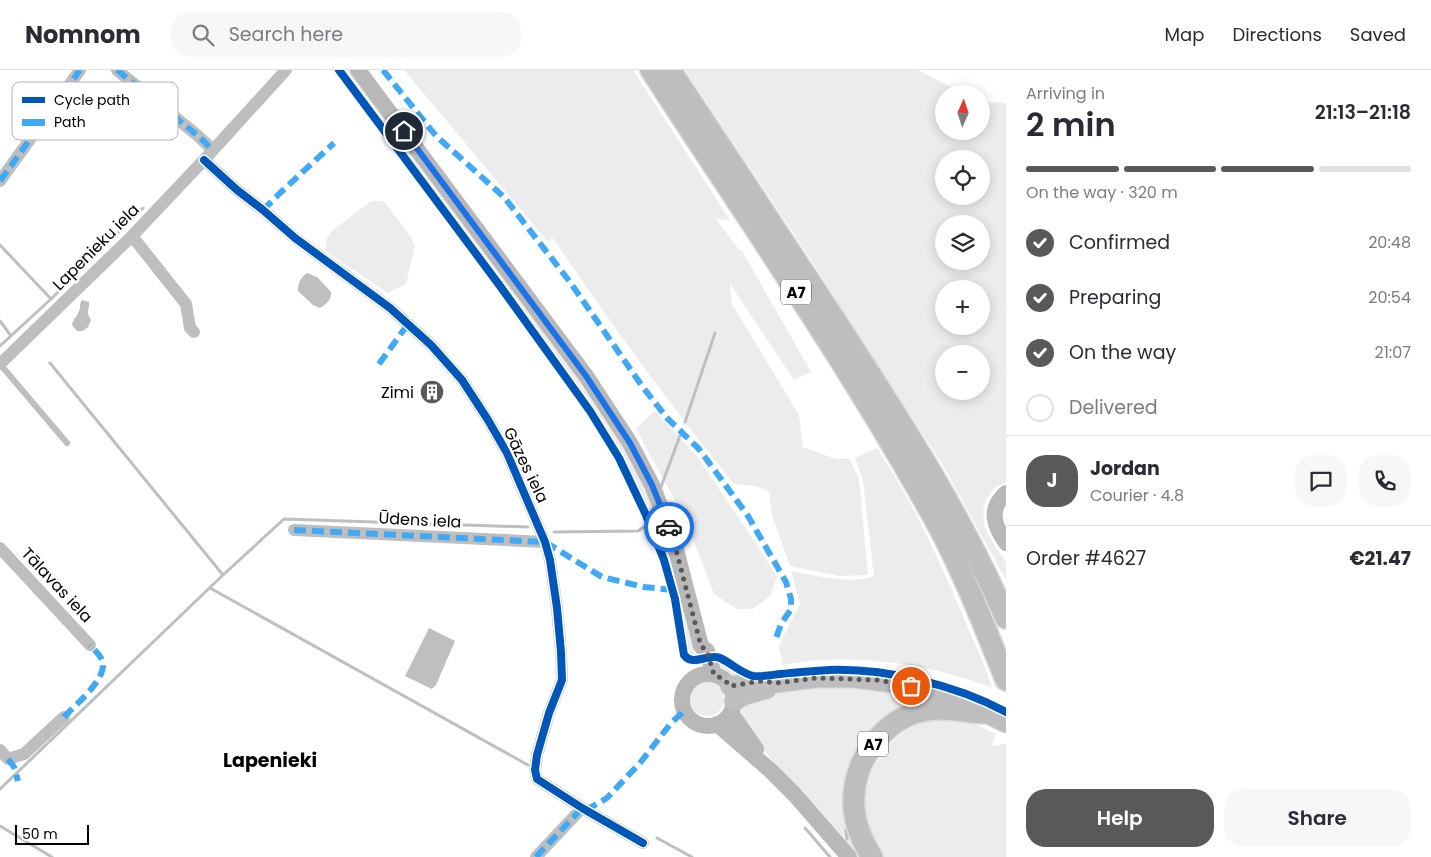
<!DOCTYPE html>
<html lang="en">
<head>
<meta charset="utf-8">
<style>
  body { margin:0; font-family:Poppins,sans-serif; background:#f7f7f7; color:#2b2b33; height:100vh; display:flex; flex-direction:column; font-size:19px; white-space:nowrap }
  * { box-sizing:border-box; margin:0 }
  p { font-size:16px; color:#7c7c81 }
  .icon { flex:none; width:28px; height:28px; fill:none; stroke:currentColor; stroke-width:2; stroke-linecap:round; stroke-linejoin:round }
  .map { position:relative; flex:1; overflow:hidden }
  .panel { display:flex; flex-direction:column; background:#fff; width:425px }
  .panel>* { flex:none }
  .needle { width:32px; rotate:3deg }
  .fabs { position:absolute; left:935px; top:15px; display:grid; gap:10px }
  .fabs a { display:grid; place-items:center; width:55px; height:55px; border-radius:50%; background:#fff; box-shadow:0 2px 12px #0003; font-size:25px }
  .scale { position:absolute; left:15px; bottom:12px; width:74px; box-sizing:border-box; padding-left:5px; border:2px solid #000; border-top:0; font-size:14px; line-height:18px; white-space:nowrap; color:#000; -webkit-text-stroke:4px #fff; paint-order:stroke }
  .pin { position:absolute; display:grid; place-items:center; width:42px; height:42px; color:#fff; margin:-21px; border:2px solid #fff; border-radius:50%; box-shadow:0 1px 5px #0007 }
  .courier { position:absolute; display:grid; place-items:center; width:50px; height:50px; margin:-25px; border:4px solid #1a73e8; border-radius:50%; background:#fff; color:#222; box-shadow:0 1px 6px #0007 }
  .head em { font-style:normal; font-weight:600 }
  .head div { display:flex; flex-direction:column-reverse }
  .head { display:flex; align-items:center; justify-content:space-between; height:85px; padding:0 20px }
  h1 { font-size:32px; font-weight:600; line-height:38px }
  .bar { display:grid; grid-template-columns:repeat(4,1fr); gap:8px 5px; align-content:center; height:60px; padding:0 20px }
  .bar i { height:6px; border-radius:4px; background:#e1e1e2 }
  .bar .active { background:#595959 }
  .bar p { grid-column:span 4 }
  .line { display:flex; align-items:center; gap:12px; padding:0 20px; border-top:1px solid #e1e1e2 }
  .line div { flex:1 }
  .round { display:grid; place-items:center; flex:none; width:52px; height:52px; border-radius:20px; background:#f7f7f7 }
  ol { padding:0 20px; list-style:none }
  li { display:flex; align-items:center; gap:15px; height:55px }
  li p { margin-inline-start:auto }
  li .icon { padding:5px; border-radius:50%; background:#595959; color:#fff; stroke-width:4 }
  li:last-child { color:#7c7c81 }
  li i { width:28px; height:28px; border:2px solid #e1e1e2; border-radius:50% }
  .button { display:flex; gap:10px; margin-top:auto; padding:10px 20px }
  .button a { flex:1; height:58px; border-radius:20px; background:#595959; color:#fff; font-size:20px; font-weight:600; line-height:58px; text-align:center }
  .button a+a { background:#f7f7f7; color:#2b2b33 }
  header { display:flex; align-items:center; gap:30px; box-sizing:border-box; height:70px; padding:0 25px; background:#fff; border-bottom:1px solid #e1e1e2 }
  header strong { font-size:24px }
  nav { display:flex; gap:28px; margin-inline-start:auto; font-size:18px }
  .search { width:350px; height:45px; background:#f7f7f7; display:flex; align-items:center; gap:12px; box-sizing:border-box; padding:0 18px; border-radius:20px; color:#7c7c81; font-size:19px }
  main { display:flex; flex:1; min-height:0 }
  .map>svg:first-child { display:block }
</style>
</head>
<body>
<header>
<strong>Nomnom</strong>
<div class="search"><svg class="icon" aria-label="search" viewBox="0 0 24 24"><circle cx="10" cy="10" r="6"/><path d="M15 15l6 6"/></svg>Search here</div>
<nav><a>Map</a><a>Directions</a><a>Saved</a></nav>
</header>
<main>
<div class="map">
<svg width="1006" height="787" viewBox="0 0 1006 787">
  <rect width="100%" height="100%" fill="#fff"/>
  <path fill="#ececec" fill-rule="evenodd" d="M 341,0 L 351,0 L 573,302 L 628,384 L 656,440 L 692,558 L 695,588 L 690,588 L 686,584 C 683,562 680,539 674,517 C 645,407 578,320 513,230 C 457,152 399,76 341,0 Z
    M 404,0 L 633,0 L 730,150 L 716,149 L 740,181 L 741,179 L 811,302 L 794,310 L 730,214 L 732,234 L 799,345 L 803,377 L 836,389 L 850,389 L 859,410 L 868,505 L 839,506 L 790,496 L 772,445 L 769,422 L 756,416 L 734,414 C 670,335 610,253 553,168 L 548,172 Z
    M 685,0 L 918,0 L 964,24 L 944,24 L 944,61 L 981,61 L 981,32 L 1006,33 L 1006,412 L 994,418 L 985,431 L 983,442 L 985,458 L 998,481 L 1006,492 L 1006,510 L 941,392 L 874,290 L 804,179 ZM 944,89 L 981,89 L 981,126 L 944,126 ZM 944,154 L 981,154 L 981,191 L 944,191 ZM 944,219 L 981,219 L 981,256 L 944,256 ZM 944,284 L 981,284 L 981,321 L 944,321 Z
    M 371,131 L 384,131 L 410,166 L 415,176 L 406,214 L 388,223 L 326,181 L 326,170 L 332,161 Z
    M 655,341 L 696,385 L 755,472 L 777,507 L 770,526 L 753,539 L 737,539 L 714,524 L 686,450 L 636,359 Z
    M 877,378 C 913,432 940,491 965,551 C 974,573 986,595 992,618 C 937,596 876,587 817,590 C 806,591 794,593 783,595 L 779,578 L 782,569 L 800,534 L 791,501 C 815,505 851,515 874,506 L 863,410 L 855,388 Z
    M 714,590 C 725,592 735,601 746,606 L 731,608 L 717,599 Z
    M690 629a17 17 0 1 1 34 0a17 17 0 1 1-34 0Z
    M 825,617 L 861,618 L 889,621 L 927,630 L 863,676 L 862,787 L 857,787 L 776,695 L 748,661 L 742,648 L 741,639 C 742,637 744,634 745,632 C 759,622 807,619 825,617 Z
    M 939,649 L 969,651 L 996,664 L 991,676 L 1006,674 L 1006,787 L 883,787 C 879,781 874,774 870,768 C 853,730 873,681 907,660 C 916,654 928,651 939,649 Z"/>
  <path fill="#bfbfbf" d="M 307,203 L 317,207 L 331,222 C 332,230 326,234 320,238 L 313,235 L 298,221 C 298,213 300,208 307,203 Z
    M 82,230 L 89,232 C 90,241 85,241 91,250 L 88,257 L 83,261 L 77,261 L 72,255 C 73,249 77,247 79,241 C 81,237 79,234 82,230 Z
    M 429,558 L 455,571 L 436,615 L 432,619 L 405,606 Z"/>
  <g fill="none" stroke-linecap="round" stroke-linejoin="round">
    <path stroke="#bfbfbf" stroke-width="3" d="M 0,175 L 51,229
      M 0,251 L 11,266
      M 0,276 L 51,229 L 143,138
      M 685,352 L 715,263
      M 661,417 L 681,363
      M 554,462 L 638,461 L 644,457
      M 223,505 L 284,449 L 528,457
      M 210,518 L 528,695
      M 0,719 L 223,505 L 50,293
      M 0,756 L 52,787
      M 805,758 L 830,787
      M 846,760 L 847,769
      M 657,768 L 692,787"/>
    <g stroke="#dbdbdb" stroke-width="21">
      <path id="primary" d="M 730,616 L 762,611 L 777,613 L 817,608 L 853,608 L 901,614 L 942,625 L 968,634 L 1006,653
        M 734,631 L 746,625 L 767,619"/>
    </g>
    <g stroke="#dbdbdb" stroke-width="24">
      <path id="motorway" d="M 651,0 C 747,148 848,293 934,448 C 962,499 984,555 1006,610
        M 670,0 C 726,84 782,169 837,253 C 899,348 961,444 1006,548
        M 872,787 C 860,768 852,748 854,725 C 856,688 885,649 922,641 C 942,636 963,642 984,643"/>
    </g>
    <path stroke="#bebebe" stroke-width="6" d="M 0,294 L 67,373"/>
    <path stroke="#bebebe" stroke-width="12" d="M 117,0 L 197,65 L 213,80
      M 204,90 L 237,120 L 263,140 L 295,168 L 390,238 L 431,275 L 462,310 L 488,350 L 507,383 L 545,472 L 550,490 L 557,538 L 561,582 L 562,610 L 549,643 L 537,685 L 535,700 L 537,709 L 582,738 L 643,773
      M 0,111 L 80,0
      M 132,166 L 186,234 L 190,258 L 194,262
      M 0,294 L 132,166 L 204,90 L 286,0
      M 294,460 L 545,472
      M 0,478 L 90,575
      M 0,680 L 8,689 L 24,684 L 64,647
      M 536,787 L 582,738"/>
    <path stroke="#b8b8b8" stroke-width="16" d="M 358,0 L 586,306 L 630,373 L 652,415 L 673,468 L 701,576 L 707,581 L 714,605
      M 1006,423 C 988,439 994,456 1006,473
      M682 630a26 26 0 1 1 52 0a26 26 0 1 1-52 0Z
      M 731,643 L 756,679
      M 717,654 L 770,700 L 794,724 L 849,787"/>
    <use href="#primary" stroke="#bebebe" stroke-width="19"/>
    <use href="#motorway" stroke="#bebebe" stroke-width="21"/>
    <path stroke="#3fa9f5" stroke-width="6" stroke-dasharray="12 6" stroke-linecap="butt" d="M 117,0 L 197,65 L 213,80
      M 383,0 L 436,66 L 504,127 L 570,212 L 642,316 L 667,348 L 699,379 L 748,446 L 786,512 L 791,529 L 791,539 L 781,554 L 775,571
      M 0,111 L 80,0
      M 263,140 L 280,123 L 334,73
      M 379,294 L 408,254
      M 294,460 L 545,472 L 602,507 L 644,517 L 673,520
      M 64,647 C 75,635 104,612 103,594 C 102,586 95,581 90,575
      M 8,689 L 14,697 L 18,711
      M 586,740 L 607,728 L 640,693 L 671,653 L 685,640
      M 536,787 L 582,738"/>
    <g stroke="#fff" stroke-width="11">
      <path id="cycleway" d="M 339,0 L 500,216 L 590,341 L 619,388 L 646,445 L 664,490 L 675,529 L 684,585 C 693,597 708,583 720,588 C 731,593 741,603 753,606 C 761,607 772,605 780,604 C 796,602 813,601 829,600 C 886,598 956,615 1006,642
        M 204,90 L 237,120 L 263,140 L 295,168 L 390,238 L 431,275 L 462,310 L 488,350 L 507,383 L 545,472 L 550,490 L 557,538 L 561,582 L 562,610 L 549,643 L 537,685 L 535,700 L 537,709 L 582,738 L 643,773"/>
    </g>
    <use href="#cycleway" stroke="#0057b8" stroke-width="8"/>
  </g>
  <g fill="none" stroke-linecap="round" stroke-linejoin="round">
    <path stroke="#595959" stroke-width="5" stroke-dasharray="0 9" d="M 669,457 L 673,468 L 701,576 L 707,581 L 714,605 L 724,609 L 730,616 L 762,611 L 777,613 L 817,608 L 877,610 L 911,616"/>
    <path stroke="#1a73e8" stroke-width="6" d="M 404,61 L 586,306 L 630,373 L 652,415 L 669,457"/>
  </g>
  <defs>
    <g id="building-disc" transform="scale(1.25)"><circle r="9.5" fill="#595959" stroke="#fff"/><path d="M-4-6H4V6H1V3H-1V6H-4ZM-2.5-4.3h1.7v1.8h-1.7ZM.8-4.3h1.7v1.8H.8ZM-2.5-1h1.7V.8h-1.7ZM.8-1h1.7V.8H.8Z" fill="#fff"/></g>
  </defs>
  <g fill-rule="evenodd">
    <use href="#building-disc" x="432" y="322"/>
  </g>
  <g text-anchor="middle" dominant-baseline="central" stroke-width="5" stroke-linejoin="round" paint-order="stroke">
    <g fill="#fff" stroke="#4c4c4c" stroke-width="1">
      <rect x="781" y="209.5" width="30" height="25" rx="4"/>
      <rect x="858" y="661.5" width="30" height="25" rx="4"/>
    </g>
    <g font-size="15" font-weight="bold" fill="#000">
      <text x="796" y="222">A7</text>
      <text x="873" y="674">A7</text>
    </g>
    <g font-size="16" fill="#000" stroke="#fff">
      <text transform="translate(96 177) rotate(-45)">Lapenieku iela</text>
      <text transform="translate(526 395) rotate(64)">Gāzes iela</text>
      <text transform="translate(420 450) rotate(3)">Ūdens iela</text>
      <text transform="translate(57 515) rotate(47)">Tālavas iela</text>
    </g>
    <g font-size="16" fill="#000" stroke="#fff" text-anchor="end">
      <text x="414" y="322">Zimi</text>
    </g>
    <g font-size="19" font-weight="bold" fill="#000" stroke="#fff">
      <text x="270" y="690">Lapenieki</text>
    </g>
  </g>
  <rect x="12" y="12" width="166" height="58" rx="8" fill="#fff" stroke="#b2b2b2" stroke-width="1"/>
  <rect x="22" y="27" width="23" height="6" fill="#0057b8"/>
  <rect x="22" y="49" width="23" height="7" fill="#3fa9f5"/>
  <g font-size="14" fill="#000">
    <text x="54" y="35">Cycle path</text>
    <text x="54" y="57">Path</text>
  </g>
</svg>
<div class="fabs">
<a><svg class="needle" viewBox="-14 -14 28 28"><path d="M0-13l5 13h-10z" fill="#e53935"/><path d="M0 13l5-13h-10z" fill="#7c7c81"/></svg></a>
<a><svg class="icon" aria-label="locate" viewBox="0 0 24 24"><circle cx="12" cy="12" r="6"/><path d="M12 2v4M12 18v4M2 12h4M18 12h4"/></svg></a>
<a><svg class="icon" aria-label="layers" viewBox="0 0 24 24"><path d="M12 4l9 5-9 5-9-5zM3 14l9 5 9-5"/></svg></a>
<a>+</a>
<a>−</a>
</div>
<div class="scale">50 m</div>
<div class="pin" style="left:911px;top:616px;background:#ea580c"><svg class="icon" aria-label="bag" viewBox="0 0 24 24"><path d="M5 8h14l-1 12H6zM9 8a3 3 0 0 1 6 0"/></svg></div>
<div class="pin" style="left:404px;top:61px;background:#1f2937"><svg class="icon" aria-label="home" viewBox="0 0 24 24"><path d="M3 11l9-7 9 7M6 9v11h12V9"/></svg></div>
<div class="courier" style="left:669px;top:457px"><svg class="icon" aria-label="car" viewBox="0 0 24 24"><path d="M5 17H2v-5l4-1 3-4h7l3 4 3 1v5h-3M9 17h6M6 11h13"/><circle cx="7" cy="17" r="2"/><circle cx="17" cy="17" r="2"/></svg></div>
</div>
<section class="panel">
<div class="head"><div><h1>2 min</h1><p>Arriving in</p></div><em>21:13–21:18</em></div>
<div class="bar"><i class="active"></i><i class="active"></i><i class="active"></i><i></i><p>On the way · 320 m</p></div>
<ol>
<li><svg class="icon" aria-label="check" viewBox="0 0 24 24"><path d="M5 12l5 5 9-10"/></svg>Confirmed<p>20:48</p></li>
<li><svg class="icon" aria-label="check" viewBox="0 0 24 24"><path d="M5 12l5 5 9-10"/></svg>Preparing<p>20:54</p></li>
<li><svg class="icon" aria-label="check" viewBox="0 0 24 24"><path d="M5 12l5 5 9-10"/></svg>On the way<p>21:07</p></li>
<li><i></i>Delivered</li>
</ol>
<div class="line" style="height:90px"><b class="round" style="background:#595959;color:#fff">J</b><div><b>Jordan</b><p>Courier · 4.8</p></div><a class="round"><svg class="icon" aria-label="chat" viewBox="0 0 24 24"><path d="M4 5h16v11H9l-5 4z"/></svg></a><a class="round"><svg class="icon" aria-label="phone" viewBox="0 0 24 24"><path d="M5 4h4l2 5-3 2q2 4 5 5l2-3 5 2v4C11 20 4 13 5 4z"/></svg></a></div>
<div class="line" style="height:65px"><div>Order #4627</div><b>€21.47</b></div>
<div class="button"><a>Help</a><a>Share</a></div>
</section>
</main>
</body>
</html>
